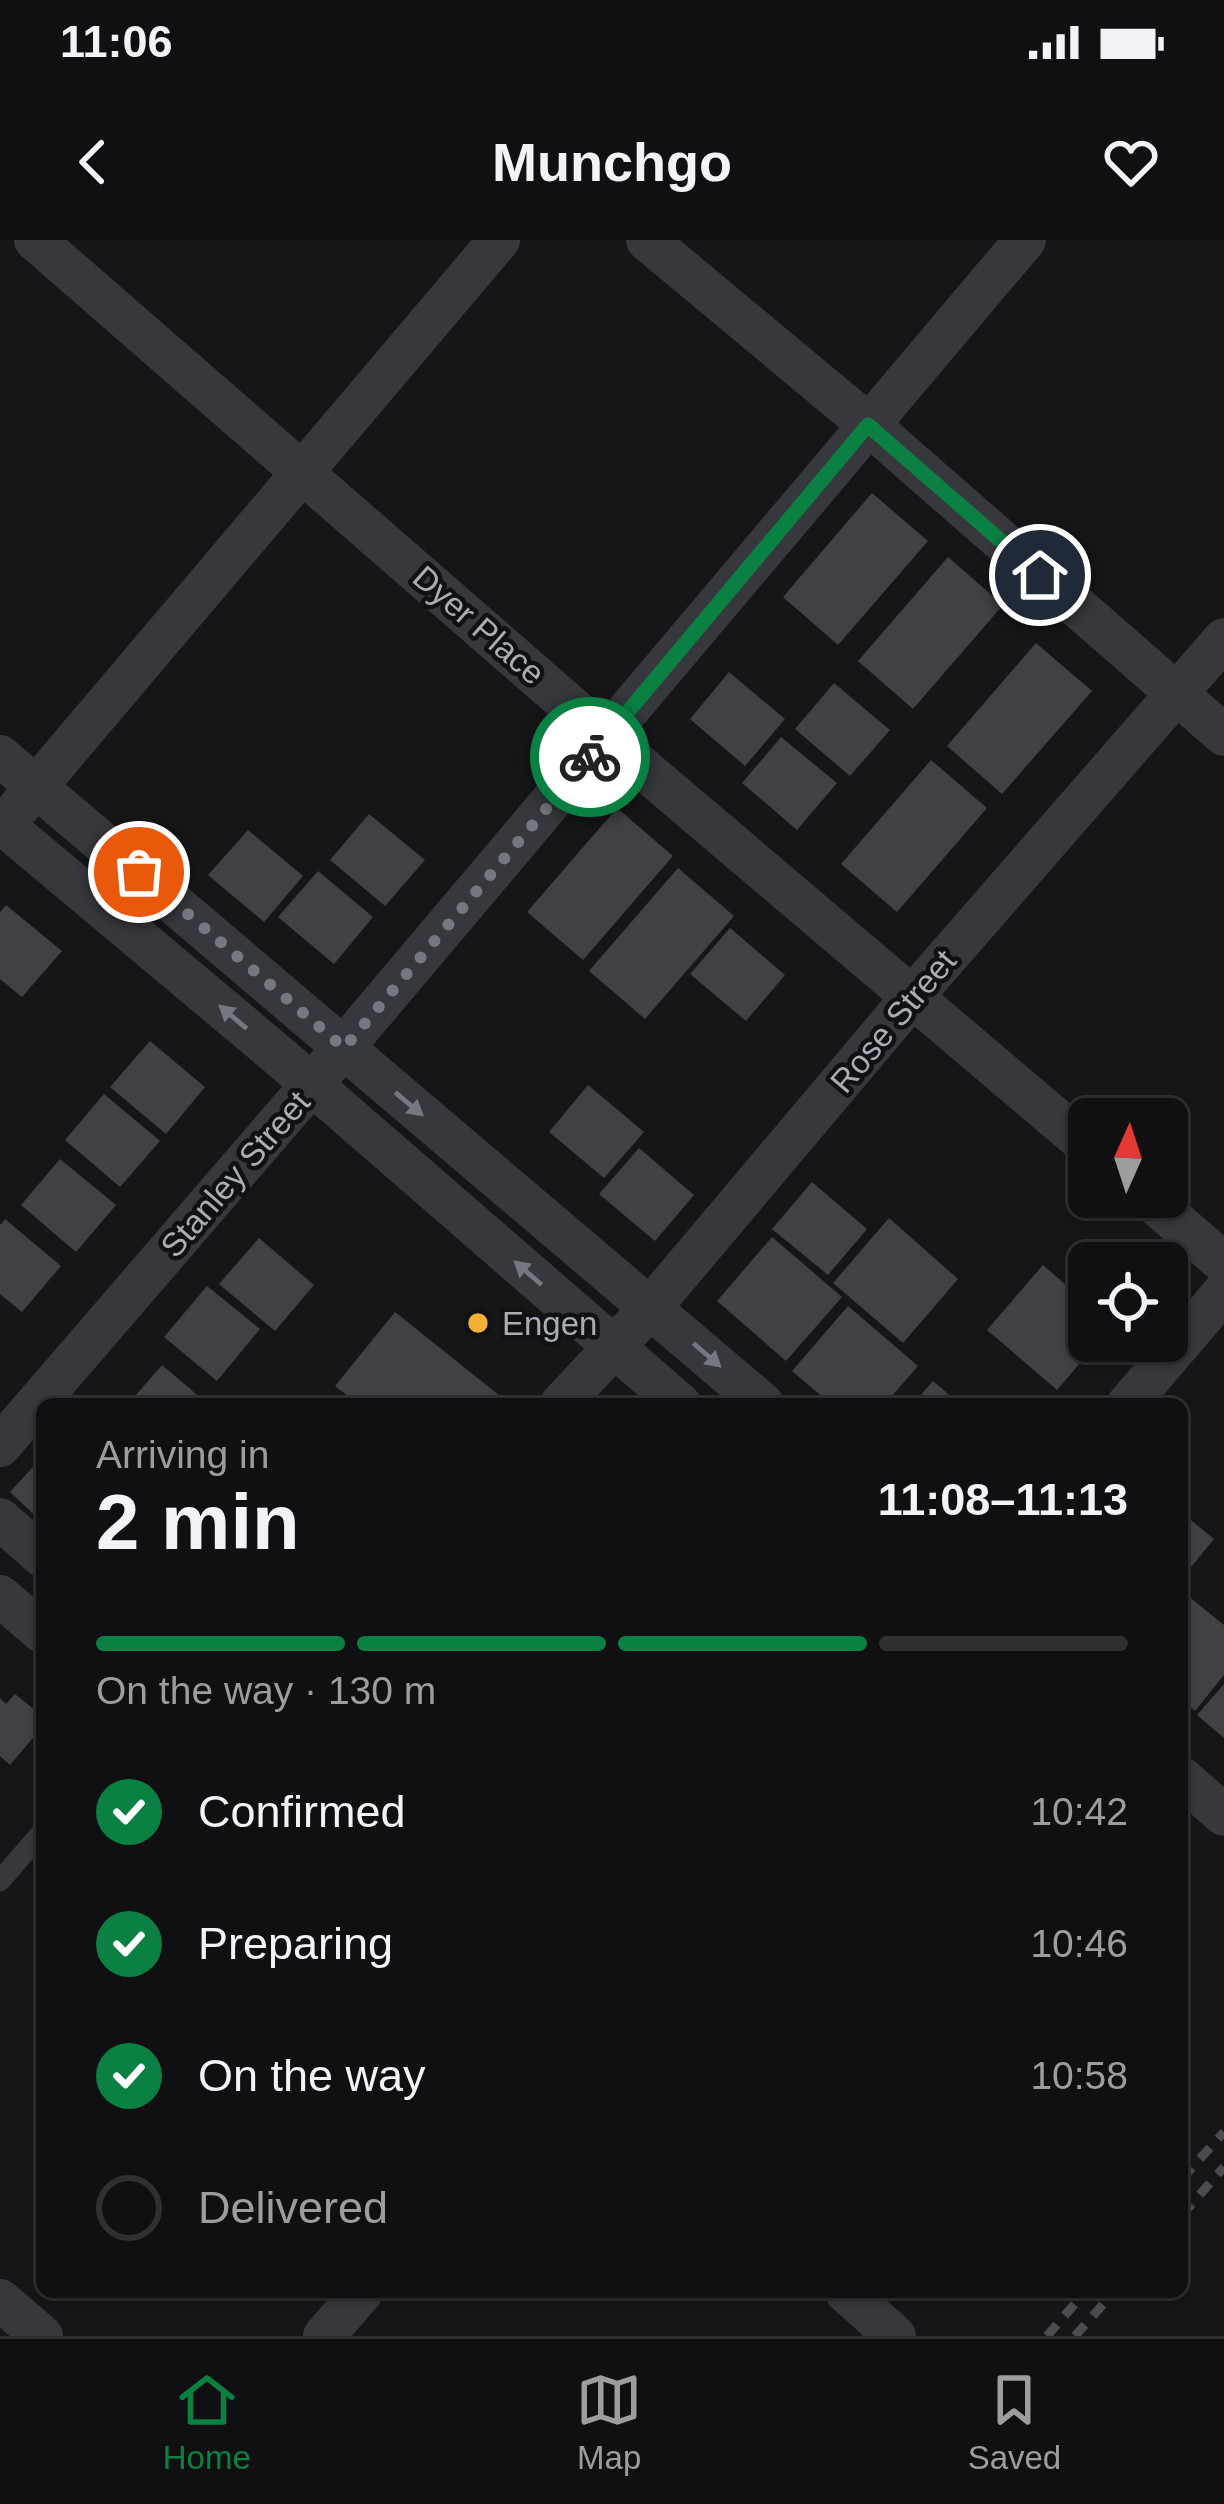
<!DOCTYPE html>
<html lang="en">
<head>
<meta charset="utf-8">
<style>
  body { margin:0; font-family:Helvetica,sans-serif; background:#19191b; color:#f1f3f6; height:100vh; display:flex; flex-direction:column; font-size:45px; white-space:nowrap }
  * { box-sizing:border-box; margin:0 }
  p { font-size:39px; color:#9c9d9f }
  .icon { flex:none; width:66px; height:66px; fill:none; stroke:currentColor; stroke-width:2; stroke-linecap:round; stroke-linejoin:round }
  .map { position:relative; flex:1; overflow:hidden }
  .side { position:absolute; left:36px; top:1158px; width:1152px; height:900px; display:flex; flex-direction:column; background:#101012; border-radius:18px; box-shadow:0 3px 9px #0004,0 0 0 3px #303032 }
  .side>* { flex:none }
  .needle { width:78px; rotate:3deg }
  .fabs { position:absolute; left:1068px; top:858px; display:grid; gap:24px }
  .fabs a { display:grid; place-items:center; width:120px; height:120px; border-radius:18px; background:#101012; box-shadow:0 3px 9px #0004,0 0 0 3px #303032; font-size:60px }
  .pin { position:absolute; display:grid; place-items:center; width:102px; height:102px; color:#fff; margin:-51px; border:6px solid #fff; border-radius:50%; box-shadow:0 3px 12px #0007 }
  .courier { position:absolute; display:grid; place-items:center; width:120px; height:120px; margin:-60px; border:9px solid #0b8043; border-radius:50%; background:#fff; color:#222; box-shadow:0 3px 15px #0007 }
  .headline em { font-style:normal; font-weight:600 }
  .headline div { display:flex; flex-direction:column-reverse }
  .headline { display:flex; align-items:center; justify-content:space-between; height:204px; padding:0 60px }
  h1 { font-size:78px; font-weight:600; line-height:90px }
  .bar { display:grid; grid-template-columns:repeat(4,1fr); gap:18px 12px; align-content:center; height:144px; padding:0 60px }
  .bar i { height:15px; border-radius:9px; background:#303032 }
  .bar .selected { background:#0b8043 }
  .bar p { grid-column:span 4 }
  ol { padding:0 60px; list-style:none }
  li { display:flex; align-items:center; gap:36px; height:132px }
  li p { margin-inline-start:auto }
  li .icon { padding:12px; border-radius:50%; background:#0b8043; color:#fff; stroke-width:4 }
  li:last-child { color:#9c9d9f }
  li i { width:66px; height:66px; border:6px solid #303032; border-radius:50% }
  .status { display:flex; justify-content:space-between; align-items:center; height:84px; padding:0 60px; background:#101012; direction:ltr }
  .status svg { height:33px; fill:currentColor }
  header { display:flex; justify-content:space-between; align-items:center; height:156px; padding:0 60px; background:#101012; font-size:54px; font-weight:600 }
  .tabs { display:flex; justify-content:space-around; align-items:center; height:168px; border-top:3px solid #303032; background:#101012; font-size:33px; color:#9c9d9f }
  .tabs a { display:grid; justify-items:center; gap:6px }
  .tabs .selected { color:#0b8043 }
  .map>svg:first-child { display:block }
</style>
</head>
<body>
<div class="status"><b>11:06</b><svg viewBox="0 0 49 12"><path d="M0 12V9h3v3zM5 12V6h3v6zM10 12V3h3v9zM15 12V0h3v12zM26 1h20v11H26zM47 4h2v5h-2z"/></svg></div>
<header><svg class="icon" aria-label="back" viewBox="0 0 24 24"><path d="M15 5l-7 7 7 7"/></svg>Munchgo<svg class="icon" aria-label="heart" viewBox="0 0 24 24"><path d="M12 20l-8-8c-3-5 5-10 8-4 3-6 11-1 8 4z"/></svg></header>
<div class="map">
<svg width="1224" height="2096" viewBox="0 0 1224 2096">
  <rect width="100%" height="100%" fill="#161618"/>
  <path fill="#404145" d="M 872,253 L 928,301 L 838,405 L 783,357 Z
    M 948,317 L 1003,365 L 913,469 L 858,421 Z
    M 1036,403 L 1092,451 L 1002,554 L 947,506 Z
    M 729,432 L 785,479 L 745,526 L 690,479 Z
    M 834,443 L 890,490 L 850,536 L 795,489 Z
    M 781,497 L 837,543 L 797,590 L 742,543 Z
    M 931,520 L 987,568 L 897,672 L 841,624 Z
    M 617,568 L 673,616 L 583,720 L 527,672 Z
    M 369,574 L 425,620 L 385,666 L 330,620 Z
    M 248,590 L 303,636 L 264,682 L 208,635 Z
    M 678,628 L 734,676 L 645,779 L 589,731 Z
    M 318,631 L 373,677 L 334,724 L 278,677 Z
    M 6,665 L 62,711 L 22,757 L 0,739 L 0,672 Z
    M 730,688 L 785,735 L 746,781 L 690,734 Z
    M 150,801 L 205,847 L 166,894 L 110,847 Z
    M 588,845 L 644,892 L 604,938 L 549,892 Z
    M 104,854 L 160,901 L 120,947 L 65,900 Z
    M 639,908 L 694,955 L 655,1001 L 599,954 Z
    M 60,919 L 116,965 L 76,1012 L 21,965 Z
    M 812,942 L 867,989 L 828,1035 L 772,989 Z
    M 889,978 L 958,1039 L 903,1103 L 833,1043 Z
    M 5,979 L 61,1026 L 22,1072 L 0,1054 L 0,985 Z
    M 772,997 L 842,1057 L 786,1121 L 717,1061 Z
    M 259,998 L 314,1045 L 275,1091 L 219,1044 Z
    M 1043,1025 L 1089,1065 L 1089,1101 L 1099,1101 L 1057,1150 L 987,1090 Z
    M 207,1046 L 260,1089 L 217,1141 L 164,1097 Z
    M 848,1066 L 918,1126 L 885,1164 L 831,1164 L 792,1131 Z
    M 395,1072 L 510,1164 L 358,1164 L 335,1146 Z
    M 162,1125 L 208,1164 L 128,1164 Z
    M 933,1141 L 960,1164 L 913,1164 Z
    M 42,1217 L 42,1282 L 10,1252 Z
    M 1182,1273 L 1214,1299 L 1182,1338 Z
    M 1182,1351 L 1224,1385 L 1224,1435 L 1195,1471 L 1182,1460 Z
    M 1224,1444 L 1224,1498 L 1197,1475 Z
    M 15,1454 L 42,1476 L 42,1487 L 10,1525 L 0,1516 L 0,1458 L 6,1464 Z"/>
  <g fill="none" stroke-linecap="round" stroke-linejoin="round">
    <path stroke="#37383d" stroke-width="21" d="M 0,1641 L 42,1592"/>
    <path stroke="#37383d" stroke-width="42" d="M 35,0 L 606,497 L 1089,907
      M 647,0 L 869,185 L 1224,495
      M 0,516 L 763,1164
      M 19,567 L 499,0
      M 0,582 L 279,816 L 680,1164
      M 1147,957 L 1224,1023
      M 561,1164 L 651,1067 L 913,756 L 1224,399
      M 1128,1164 L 1224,1052
      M 0,1206 L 343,808 L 1025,0
      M 0,1279 L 42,1316
      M 0,1356 L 42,1392
      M 1182,1538 L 1224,1575
      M 846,2052 L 895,2096
      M 0,2060 L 42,2096
      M 324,2096 L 362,2052"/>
    <path stroke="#4a4c52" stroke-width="9" stroke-dasharray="15 12" stroke-linecap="butt" d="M 1182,1939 L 1224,1892
      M 1182,1975 L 1224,1927
      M 1047,2096 L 1085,2052
      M 1075,2096 L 1114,2052"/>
  </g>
  <defs><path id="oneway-solid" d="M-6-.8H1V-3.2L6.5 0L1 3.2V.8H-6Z" transform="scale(3)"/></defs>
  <g fill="#757881">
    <use href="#oneway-solid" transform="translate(233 777) rotate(-140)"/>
    <use href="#oneway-solid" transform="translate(409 864) rotate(40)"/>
    <use href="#oneway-solid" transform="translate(528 1033) rotate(-139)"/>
    <use href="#oneway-solid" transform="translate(707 1115) rotate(41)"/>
  </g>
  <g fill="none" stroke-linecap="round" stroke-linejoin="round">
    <path stroke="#757880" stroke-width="12" stroke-dasharray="0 21.6" d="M 139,632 L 344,808 L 590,517"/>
    <path stroke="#0b8043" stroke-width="15" d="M 590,517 L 868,185 L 1040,335"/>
  </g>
  <circle fill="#f2b134" stroke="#111113" stroke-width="4.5" cx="478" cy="1083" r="12"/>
  <g text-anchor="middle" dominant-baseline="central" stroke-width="9" stroke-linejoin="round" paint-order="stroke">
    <g font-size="33" fill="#a8adb8" stroke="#111113">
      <text transform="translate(479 385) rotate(41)">Dyer Place</text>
      <text transform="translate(893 781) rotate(-50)">Rose Street</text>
      <text transform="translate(235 934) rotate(-49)">Stanley Street</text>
    </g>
    <g font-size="33" fill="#a8adb8" stroke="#111113" text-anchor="start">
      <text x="502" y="1083">Engen</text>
    </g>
  </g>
</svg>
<div class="fabs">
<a><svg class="needle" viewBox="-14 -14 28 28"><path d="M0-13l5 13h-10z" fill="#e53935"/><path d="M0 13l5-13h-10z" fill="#9c9d9f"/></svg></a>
<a><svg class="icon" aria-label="locate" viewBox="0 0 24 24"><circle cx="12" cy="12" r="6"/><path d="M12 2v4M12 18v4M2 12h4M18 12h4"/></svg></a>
</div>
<div class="pin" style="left:139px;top:632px;background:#ea580c"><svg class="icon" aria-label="bag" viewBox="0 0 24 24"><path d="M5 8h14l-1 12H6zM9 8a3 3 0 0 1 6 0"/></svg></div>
<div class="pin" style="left:1040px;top:335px;background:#1f2937"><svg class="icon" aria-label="home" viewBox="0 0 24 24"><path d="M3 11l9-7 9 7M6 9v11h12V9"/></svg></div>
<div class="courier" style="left:590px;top:517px"><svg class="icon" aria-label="bike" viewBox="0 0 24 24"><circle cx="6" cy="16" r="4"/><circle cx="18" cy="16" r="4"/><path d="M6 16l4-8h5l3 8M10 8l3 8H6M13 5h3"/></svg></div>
<section class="side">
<div class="headline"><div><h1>2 min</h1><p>Arriving in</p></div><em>11:08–11:13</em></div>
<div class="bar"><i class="selected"></i><i class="selected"></i><i class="selected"></i><i></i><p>On the way · 130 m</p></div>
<ol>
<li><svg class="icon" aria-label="check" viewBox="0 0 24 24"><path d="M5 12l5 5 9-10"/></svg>Confirmed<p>10:42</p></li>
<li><svg class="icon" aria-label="check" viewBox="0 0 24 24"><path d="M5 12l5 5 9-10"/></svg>Preparing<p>10:46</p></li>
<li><svg class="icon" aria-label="check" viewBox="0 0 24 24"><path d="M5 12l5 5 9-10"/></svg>On the way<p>10:58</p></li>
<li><i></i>Delivered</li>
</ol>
</section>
</div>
<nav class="tabs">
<a class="selected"><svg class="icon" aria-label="home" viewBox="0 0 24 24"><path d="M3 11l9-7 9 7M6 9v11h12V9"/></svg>Home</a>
<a><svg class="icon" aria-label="map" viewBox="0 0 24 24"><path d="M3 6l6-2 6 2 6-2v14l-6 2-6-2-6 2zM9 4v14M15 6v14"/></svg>Map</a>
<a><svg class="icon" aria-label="saved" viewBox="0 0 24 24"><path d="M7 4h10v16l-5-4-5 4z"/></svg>Saved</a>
</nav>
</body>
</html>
